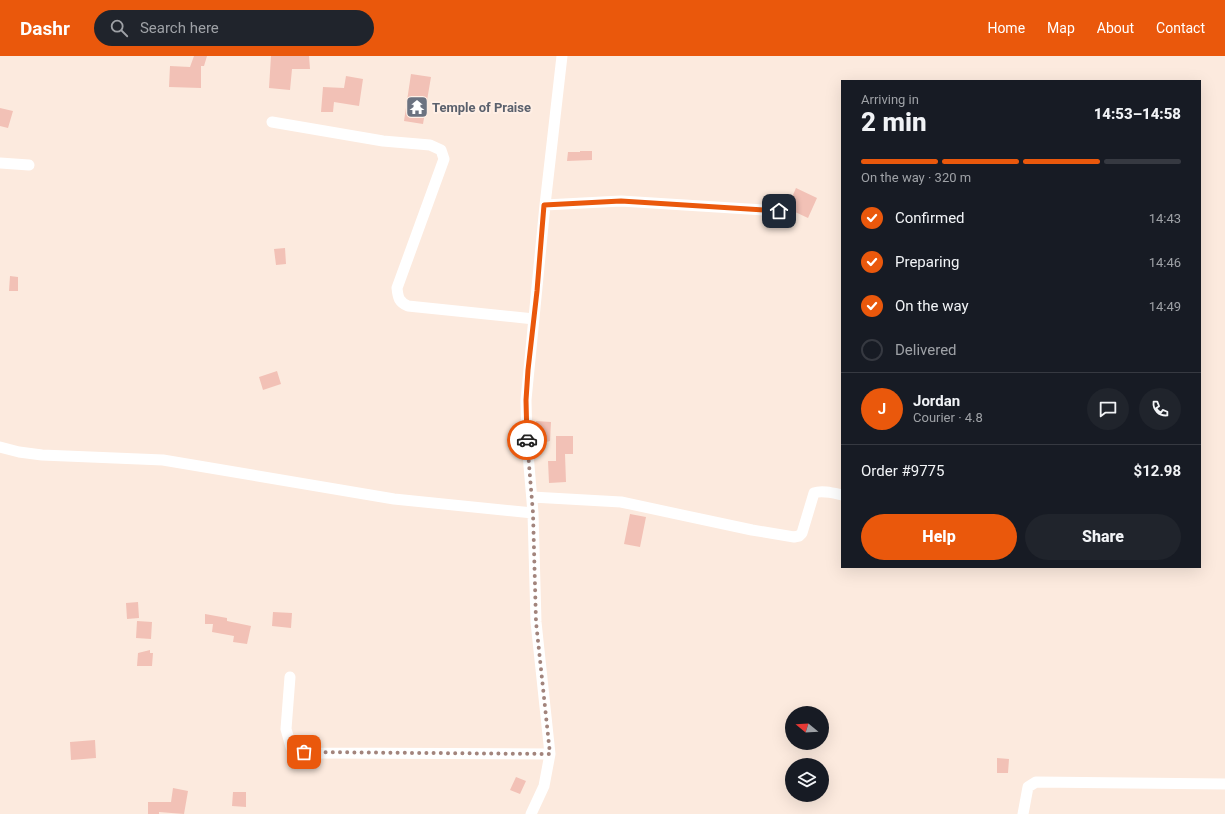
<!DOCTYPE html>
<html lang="en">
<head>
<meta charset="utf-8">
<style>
  body { margin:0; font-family:Roboto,sans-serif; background:#20242c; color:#f1f3f6; height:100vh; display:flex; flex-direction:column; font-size:15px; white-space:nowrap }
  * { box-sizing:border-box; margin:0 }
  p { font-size:13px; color:#9ea1a6 }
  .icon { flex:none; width:22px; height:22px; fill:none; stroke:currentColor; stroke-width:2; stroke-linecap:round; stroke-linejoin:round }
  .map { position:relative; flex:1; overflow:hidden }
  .side { position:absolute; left:841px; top:24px; width:360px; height:488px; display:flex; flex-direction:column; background:#171b24; border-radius:0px; box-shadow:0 4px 16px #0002 }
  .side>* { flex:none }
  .needle { width:26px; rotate:288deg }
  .controls { position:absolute; left:785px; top:650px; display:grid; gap:8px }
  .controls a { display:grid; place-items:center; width:44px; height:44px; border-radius:50%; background:#171b24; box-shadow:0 4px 16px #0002; font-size:20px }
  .pin { position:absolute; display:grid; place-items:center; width:34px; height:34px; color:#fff; margin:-17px; border-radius:8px; box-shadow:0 2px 6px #0006 }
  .courier { position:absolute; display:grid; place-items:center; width:40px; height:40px; margin:-20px; border:3px solid #ea580c; border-radius:50%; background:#fff; color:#222; box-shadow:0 1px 5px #0007 }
  .summary em { font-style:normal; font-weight:800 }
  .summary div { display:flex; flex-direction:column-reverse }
  .summary { display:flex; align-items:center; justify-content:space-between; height:68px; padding:0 20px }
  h1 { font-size:26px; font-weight:800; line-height:30px }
  .bar { display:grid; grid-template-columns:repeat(4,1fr); gap:6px 4px; align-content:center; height:48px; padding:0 20px }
  .bar i { height:5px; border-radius:3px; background:#363941 }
  .bar .active { background:#ea580c }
  .bar p { grid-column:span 4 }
  .line { display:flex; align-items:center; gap:10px; padding:0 20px; border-top:1px solid #363941 }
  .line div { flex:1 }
  .round { display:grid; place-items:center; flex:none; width:42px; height:42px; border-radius:21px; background:#20242c }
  ol { padding:0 20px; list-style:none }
  li { display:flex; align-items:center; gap:12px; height:44px }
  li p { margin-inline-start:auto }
  li .icon { padding:4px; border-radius:50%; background:#ea580c; color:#fff; stroke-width:4 }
  li:last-child { color:#9ea1a6 }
  li i { width:22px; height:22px; border:2px solid #363941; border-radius:50% }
  .primary-button { display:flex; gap:8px; margin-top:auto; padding:8px 20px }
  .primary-button a { flex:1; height:46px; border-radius:24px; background:#ea580c; color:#fff; font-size:16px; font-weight:800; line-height:46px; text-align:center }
  .primary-button a+a { background:#20242c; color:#f1f3f6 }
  header { display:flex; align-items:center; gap:24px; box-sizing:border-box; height:56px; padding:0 20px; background:#ea580c; color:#fff }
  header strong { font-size:19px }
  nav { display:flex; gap:22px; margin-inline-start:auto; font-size:14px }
  .search { width:280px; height:36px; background:#20242c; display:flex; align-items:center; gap:10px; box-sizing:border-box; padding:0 14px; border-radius:22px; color:#9ea1a6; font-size:15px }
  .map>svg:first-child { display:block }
</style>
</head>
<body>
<header>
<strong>Dashr</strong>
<div class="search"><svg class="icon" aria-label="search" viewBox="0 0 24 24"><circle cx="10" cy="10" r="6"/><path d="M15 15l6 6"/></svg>Search here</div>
<nav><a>Home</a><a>Map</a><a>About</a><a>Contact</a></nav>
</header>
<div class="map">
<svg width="1225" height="758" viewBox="0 0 1225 758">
  <rect width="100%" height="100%" fill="#fceade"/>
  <path fill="#f2c1b6" d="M 194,0 L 207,0 L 204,10 L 201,10 L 201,32 L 169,31 L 170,10 L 190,11 Z
    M 271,0 L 309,0 L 310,13 L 292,13 L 290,34 L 269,32 Z
    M 411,18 L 431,21 L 423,68 L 404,65 Z
    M 346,20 L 363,23 L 359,50 L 334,46 L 333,56 L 321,56 L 323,31 L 344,32 Z
    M 0,52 L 13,55 L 8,72 L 0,70 Z
    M 580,95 L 592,95 L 592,104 L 567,105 L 568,96 L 580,96 Z
    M 796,132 L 817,142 L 808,162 L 793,155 L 795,151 L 789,148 Z
    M 285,192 L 286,208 L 276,209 L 274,193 Z
    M 10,220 L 18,221 L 18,235 L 9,235 Z
    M 277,315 L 281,328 L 263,334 L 259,321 Z
    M 536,365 L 551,366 L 550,385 L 539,388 L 536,373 Z
    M 556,380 L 573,380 L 573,398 L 565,398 L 566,426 L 549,427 L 548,405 L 556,405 Z
    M 630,458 L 646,461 L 640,491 L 624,488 Z
    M 138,546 L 139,562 L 127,563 L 126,547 Z
    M 273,556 L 292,557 L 291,572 L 272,570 Z
    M 205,558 L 227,562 L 227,565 L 251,570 L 247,588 L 233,586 L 234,580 L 212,576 L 213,568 L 205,568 Z
    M 137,565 L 152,566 L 151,583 L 136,582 Z
    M 150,594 L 150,597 L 153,597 L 152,610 L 137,610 L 138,597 Z
    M 95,684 L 96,702 L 71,704 L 70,686 Z
    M 997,702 L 1009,703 L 1008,717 L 997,717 Z
    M 516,721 L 526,725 L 520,738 L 510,734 Z
    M 173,732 L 188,735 L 184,758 L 159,756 L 159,758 L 148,758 L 148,746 L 171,746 Z
    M 233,736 L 246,736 L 246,751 L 232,750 Z"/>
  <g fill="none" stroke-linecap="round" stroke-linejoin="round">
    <path stroke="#fff" stroke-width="11" d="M 272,66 L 383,85 L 430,89 L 441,94 L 444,103 L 397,232 C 398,242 399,246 408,250 L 534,263
      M 0,107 L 29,109
      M 545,149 L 621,145 L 779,155
      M 0,391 L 19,396 L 42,399 L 163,404 L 394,443 L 533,457
      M 532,441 L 621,446 L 752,474 L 794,481 L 799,480 L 802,477 L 814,437 C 822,434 833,437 842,439
      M 290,621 L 286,673 L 291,691 L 297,694 L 315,697 L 550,698
      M 531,758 L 544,730 L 550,698 L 536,566 L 533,457 L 527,386 L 526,344 L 545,149 L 562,0
      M 1023,758 L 1028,731 L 1036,726 L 1225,728"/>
  </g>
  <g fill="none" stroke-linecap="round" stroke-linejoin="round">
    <path stroke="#a2847c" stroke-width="4" stroke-dasharray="0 7.2" d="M 304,696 L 550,698 L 536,566 L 533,457 L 527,384"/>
    <path stroke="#ea580c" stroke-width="5" d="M 527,384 L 526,344 L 528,314 L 537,235 L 544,149 L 621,145 L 779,155"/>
  </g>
  <defs>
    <g id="temple-square" transform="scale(1.15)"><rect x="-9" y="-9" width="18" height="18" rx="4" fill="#6b7280" stroke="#ffefe5"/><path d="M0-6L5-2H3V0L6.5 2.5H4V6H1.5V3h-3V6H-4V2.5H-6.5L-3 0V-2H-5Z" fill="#fff"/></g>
  </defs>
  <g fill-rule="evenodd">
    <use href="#temple-square" x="417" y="51"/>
  </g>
  <g text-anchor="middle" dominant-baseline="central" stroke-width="4" stroke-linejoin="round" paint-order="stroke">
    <g font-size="13" font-weight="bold" fill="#5b616d" stroke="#ffefe5" text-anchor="start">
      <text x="432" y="51">Temple of Praise</text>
    </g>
  </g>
</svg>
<div class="controls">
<a><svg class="needle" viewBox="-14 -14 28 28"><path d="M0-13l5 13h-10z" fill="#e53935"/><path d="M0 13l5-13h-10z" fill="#9ea1a6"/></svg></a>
<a><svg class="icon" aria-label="layers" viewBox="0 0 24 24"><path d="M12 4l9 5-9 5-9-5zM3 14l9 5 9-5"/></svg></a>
</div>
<div class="pin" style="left:304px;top:696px;background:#ea580c"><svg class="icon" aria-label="bag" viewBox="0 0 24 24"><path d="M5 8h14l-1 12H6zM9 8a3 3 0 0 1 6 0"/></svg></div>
<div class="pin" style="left:779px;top:155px;background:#1f2937"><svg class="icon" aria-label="home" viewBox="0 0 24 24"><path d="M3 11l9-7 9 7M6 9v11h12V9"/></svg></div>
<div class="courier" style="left:527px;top:384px"><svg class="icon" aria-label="car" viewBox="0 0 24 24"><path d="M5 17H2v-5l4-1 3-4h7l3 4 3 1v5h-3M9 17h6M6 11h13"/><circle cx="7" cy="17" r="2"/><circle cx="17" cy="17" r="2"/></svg></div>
<section class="side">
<div class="summary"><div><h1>2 min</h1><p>Arriving in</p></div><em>14:53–14:58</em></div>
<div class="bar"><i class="active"></i><i class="active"></i><i class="active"></i><i></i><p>On the way · 320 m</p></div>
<ol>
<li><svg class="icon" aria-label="check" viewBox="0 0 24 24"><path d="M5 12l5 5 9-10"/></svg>Confirmed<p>14:43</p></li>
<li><svg class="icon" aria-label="check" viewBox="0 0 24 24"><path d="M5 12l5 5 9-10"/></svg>Preparing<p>14:46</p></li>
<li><svg class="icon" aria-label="check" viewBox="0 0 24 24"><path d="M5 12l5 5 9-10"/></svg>On the way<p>14:49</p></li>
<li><i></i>Delivered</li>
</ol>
<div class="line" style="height:72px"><b class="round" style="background:#ea580c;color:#fff">J</b><div><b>Jordan</b><p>Courier · 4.8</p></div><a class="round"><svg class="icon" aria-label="chat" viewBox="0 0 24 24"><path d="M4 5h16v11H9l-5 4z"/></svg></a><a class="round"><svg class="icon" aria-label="phone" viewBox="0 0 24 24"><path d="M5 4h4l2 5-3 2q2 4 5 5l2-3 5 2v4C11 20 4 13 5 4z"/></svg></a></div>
<div class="line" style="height:52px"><div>Order #9775</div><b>$12.98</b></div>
<div class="primary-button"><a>Help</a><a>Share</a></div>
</section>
</div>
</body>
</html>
